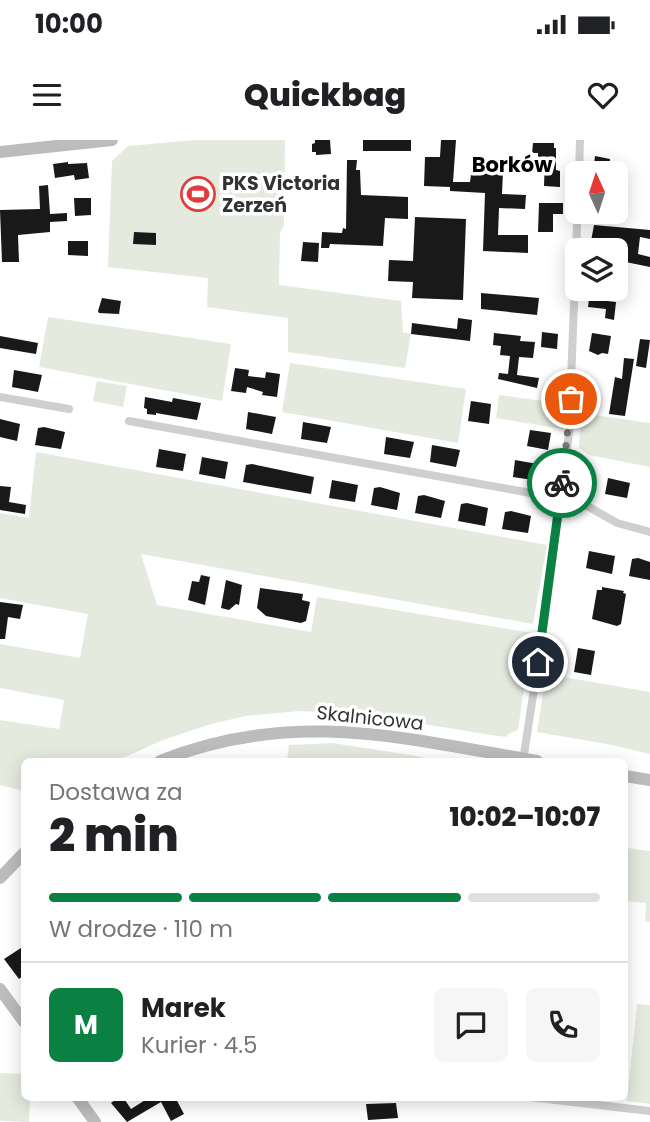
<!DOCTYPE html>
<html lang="pl">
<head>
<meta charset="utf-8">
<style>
  body { margin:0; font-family:Poppins,sans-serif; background:#f6f6f6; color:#202124; height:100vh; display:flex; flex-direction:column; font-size:26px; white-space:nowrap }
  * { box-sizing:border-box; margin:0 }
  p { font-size:23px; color:#757577 }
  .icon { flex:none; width:38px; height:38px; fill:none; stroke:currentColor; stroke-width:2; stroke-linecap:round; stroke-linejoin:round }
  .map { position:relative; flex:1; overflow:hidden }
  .drawer { position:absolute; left:21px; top:618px; width:607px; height:343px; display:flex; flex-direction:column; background:#fff; border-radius:10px; box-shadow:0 4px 18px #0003 }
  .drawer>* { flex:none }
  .needle { width:46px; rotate:357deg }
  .buttons { position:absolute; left:565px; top:21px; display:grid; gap:14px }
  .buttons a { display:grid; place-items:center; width:63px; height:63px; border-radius:10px; background:#fff; box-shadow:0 4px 18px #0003; font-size:35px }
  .pin { position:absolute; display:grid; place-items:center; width:60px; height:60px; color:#fff; margin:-30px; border:4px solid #fff; border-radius:50%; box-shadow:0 2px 7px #0007 }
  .courier { position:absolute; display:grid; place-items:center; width:70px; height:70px; margin:-35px; border:5px solid #0b8043; border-radius:50%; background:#fff; color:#222; box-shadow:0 2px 9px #0007 }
  .head em { font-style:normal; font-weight:800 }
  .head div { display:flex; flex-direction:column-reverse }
  .head { display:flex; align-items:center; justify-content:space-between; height:119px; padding:0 28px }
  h1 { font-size:46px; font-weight:800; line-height:52px }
  .bar { display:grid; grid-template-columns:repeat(4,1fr); gap:10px 7px; align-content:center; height:84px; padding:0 28px }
  .bar i { height:9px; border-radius:5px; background:#e0e0e0 }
  .bar .current { background:#0b8043 }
  .bar p { grid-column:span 4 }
  .line { display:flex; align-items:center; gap:18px; padding:0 28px; border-top:2px solid #e0e0e0 }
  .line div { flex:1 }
  .round { display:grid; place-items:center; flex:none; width:74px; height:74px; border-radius:10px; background:#f6f6f6 }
  .status { display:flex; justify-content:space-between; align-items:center; height:49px; padding:0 35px; background:#fff; direction:ltr }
  .status svg { height:19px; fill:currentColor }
  header { display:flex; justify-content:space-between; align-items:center; height:91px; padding:0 28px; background:#fff; font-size:32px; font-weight:800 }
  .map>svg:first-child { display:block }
</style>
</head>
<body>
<div class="status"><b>10:00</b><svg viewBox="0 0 49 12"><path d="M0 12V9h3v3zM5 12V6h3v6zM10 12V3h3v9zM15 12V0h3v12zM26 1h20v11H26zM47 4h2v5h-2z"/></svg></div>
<header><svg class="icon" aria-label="menu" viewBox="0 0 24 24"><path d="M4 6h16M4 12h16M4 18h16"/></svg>Quickbag<svg class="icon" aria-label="heart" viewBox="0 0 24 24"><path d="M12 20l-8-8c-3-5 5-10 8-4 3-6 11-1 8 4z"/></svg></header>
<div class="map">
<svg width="650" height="982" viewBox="0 0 650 982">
  <rect width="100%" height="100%" fill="#fff"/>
  <path fill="#e4ebde" d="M 194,0 L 285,0 L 284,86 L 280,92 L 279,145 L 401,161 L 403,192 L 411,194 L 405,228 L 288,212 L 288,178 L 207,167 L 208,138 L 108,127 L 112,21 L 128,6 Z
    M 48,177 L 231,204 L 222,261 L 39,227 Z
    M 290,223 L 466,249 L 458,303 L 282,272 Z
    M 97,241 L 127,246 L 123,267 L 93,261 Z
    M 499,255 L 566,264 L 563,289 L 496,278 Z
    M 581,273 L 650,283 L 650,327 L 589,315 L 579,308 Z
    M 36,312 L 547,405 L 533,484 L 141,414 L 157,465 L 311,492 L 317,457 L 532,493 L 518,590 L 508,594 L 507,597 L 497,596 L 369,575 L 300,571 L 246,576 L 211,584 L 163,600 L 116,621 L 24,621 L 24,651 L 0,645 L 0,580 L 59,589 L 64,560 L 0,548 L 0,504 L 80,518 L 88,474 L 0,458 L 0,373 L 29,378 Z
    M 546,534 L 650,552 L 650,614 L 612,605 L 537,592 Z
    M 333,603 L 423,617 L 423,621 L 287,621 L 289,605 Z
    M 627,708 L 650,711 L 650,782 L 645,781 L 646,763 L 625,761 L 625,710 Z
    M 637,864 L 650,865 L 650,964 L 627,961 Z
    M 0,933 L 24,934 L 24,957 L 30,957 L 29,982 L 0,981 Z"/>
  <path fill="#191919" d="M 315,0 L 330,0 L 331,14 L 316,15 L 316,12 L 312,12 L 312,4 L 315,3 Z
    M 363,0 L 411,0 L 411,11 L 363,11 Z
    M 441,0 L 456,0 L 453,42 L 470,42 L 473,20 L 486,20 L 486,30 L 503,31 L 502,54 L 526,55 L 525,69 L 499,68 L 498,95 L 528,95 L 528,113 L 483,111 L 485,53 L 450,51 L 450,47 L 424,46 L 425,17 L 440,17 Z
    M 533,3 L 554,3 L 554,8 L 556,8 L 556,30 L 560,31 L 560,47 L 544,46 L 545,17 L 538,17 L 538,13 L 532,13 Z
    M 595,16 L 610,19 L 609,33 L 593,33 Z
    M 347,20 L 357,20 L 356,30 L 360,30 L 361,55 L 408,57 L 408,79 L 385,78 L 383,106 L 330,104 L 329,108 L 321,108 L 322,92 L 342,93 L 343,88 L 346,89 Z
    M 68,22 L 68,24 L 87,23 L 89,38 L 75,40 L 74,35 L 55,38 L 53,24 Z
    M 48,45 L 50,74 L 67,73 L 67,81 L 50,82 L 50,92 L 18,95 L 19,122 L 2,122 L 0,70 L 40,69 L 39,46 Z
    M 74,58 L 91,58 L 91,75 L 75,76 Z
    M 539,63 L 563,63 L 563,74 L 553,74 L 553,92 L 538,92 Z
    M 415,77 L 466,79 L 463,160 L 412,158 L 413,142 L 388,141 L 389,120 L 413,121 Z
    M 594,85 L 650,90 L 650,99 L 640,97 L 638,114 L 650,117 L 650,127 L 616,120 L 616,104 L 594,105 L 591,101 Z
    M 134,92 L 156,93 L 156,105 L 133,104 Z
    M 68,101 L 88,101 L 88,116 L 68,115 Z
    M 303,102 L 319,103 L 318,122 L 301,121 Z
    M 481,153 L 539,158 L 537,175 L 481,169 Z
    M 102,158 L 121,161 L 119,174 L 99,173 L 98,171 Z
    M 589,159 L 616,162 L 614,180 L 605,178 L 606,169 L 588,167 Z
    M 458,178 L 472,180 L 470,201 L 411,194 L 412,183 L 457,189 Z
    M 542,192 L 558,194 L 557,209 L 541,207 Z
    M 494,193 L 521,196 L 520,201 L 535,202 L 533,218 L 519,217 L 517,235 L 539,238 L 537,248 L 498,239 L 499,233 L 508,234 L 510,216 L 500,215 L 501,206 L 493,205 Z
    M 592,193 L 611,196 L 608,214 L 602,213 L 598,215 L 589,211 Z
    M 0,196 L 38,203 L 36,214 L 0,208 Z
    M 640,199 L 650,200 L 646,228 L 636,226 Z
    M 624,218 L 634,219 L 625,276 L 609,274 L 615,237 L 622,239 Z
    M 235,228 L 249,230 L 248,236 L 265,238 L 266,232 L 280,234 L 277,257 L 262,255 L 263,252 L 247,247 L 246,253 L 231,251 Z
    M 14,230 L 42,235 L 38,252 L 12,247 Z
    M 145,257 L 172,262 L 173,258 L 201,263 L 197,280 L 156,273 L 156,275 L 147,274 L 147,269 L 144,268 Z
    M 471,261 L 491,264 L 489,284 L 468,281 Z
    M 248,272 L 276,277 L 272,294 L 246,289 Z
    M 0,279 L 20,284 L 17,301 L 0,297 Z
    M 303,282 L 331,287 L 327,303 L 301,299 Z
    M 44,287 L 65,292 L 61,309 L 35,305 L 38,288 Z
    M 530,290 L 551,293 L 548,310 L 527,306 Z
    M 386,297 L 414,302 L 410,318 L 384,314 Z
    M 432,305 L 460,310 L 456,327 L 430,322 Z
    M 159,309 L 186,314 L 183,331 L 156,327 Z
    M 202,317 L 228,322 L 225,339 L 199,334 Z
    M 515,320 L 543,325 L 539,341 L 513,337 Z
    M 252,324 L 314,337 L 311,354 L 243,342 L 246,325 Z
    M 608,338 L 630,343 L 627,358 L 605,354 Z
    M 332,340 L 358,345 L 355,362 L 329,358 Z
    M 0,346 L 11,347 L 9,362 L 26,365 L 25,374 L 0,370 Z
    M 380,347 L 400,353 L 397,370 L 371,365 L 374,348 Z
    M 424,355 L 445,361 L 441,378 L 415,373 L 418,356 Z
    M 467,363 L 488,368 L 485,386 L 458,381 L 461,364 Z
    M 511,371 L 531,376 L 528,393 L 502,389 L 505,372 Z
    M 589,411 L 615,416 L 612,434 L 586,428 Z
    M 638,418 L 650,422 L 650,440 L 629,436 L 632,419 Z
    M 201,435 L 210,437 L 205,465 L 188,460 L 192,441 L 199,442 Z
    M 226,440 L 242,445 L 239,465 L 236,464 L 229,470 L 221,468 Z
    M 602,447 L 624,451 L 623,453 L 626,454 L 621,484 L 617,486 L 592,479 L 597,450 L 602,450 Z
    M 260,448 L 303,454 L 302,460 L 310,462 L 306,481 L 301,483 L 266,476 L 257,468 Z
    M 0,462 L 23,465 L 20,479 L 8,477 L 5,499 L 0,499 Z
    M 578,508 L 595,511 L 591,535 L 574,532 Z
    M 24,806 L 24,835 L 19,839 L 4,819 Z
    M 119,957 L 123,957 L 131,969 L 150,957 L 175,957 L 184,974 L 171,981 L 161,962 L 127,982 L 111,963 Z
    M 396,963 L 398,978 L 368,980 L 366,964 Z"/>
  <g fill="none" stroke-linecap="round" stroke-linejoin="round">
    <path stroke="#cfcfcf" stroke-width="8" d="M 579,33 L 580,0
      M 0,257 L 69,269
      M 129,281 L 542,355
      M 582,363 L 617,383 L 650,392
      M 523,621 L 543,490 L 569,293 L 578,60
      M 530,957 L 650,971"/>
    <path stroke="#bcbcbc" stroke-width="12" d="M 0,12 L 112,0
      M 160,621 C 293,568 402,598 537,621
      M 625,636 L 650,640
      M 0,738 L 24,713
      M 0,849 L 24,882
      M 77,957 L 95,982"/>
  </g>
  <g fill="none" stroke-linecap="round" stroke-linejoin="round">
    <path stroke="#7a7a7a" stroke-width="7" stroke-dasharray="0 12.6" d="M 562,343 L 571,259"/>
    <path stroke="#0b8043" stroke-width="9" d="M 538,522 L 562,343"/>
  </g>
  <defs>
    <g id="stadium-ring" transform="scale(1.75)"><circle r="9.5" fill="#fff" stroke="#e23b3b" stroke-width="1.5"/><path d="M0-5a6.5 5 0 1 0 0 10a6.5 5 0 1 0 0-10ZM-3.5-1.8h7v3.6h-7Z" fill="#e23b3b"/></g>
  </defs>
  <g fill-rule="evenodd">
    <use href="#stadium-ring" x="198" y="54"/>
  </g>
  <g text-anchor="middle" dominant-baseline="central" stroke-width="7" stroke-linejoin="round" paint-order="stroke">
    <g font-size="19" font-weight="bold" fill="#323232" stroke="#fff" text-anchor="start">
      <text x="222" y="43">PKS Victoria<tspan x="222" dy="22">Zerzeń</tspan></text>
    </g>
    <g font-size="19" fill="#323232" stroke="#fff">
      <text transform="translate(370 578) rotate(6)">Skalnicowa</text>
    </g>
    <g font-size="21" font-weight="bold" fill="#000" stroke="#fff">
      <text x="512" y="24">Borków</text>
    </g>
  </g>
</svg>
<div class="buttons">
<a><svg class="needle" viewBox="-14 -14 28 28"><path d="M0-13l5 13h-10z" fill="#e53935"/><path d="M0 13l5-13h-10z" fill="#757577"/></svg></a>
<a><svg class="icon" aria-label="layers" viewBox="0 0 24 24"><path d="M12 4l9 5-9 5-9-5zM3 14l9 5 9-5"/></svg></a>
</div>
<div class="pin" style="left:571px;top:259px;background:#ea580c"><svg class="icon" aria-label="bag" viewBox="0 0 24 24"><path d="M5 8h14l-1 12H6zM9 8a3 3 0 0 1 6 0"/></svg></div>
<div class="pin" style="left:538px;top:522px;background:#1f2937"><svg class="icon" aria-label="home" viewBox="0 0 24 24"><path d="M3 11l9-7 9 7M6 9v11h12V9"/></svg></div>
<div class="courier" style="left:562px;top:343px"><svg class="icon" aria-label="bike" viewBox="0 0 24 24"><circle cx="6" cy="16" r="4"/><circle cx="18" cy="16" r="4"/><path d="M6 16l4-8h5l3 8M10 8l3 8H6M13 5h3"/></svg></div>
<section class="drawer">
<div class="head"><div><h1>2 min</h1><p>Dostawa za</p></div><em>10:02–10:07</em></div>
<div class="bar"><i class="current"></i><i class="current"></i><i class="current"></i><i></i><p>W drodze · 110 m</p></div>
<div class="line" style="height:126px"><b class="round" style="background:#0b8043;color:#fff">M</b><div><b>Marek</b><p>Kurier · 4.5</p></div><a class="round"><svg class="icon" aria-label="chat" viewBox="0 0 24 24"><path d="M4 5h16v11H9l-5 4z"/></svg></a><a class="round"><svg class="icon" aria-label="phone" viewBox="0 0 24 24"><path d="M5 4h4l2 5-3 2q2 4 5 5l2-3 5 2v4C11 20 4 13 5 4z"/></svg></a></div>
</section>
</div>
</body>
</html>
